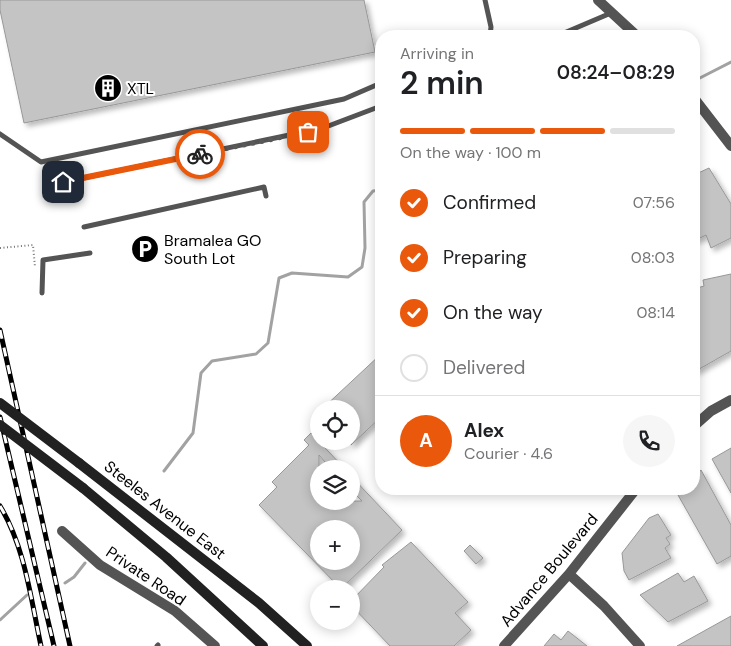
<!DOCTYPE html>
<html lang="en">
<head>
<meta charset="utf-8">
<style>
  body { margin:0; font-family:"DM Sans",sans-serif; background:#f6f6f6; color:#202124; height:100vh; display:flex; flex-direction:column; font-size:19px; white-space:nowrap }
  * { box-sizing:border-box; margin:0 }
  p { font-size:16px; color:#757577 }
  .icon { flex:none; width:28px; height:28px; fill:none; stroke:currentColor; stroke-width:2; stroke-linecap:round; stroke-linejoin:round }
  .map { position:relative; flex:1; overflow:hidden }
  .drawer { position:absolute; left:375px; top:30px; width:325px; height:465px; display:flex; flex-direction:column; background:#fff; border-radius:20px; box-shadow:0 2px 12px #0003 }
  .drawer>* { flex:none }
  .fabs { position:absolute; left:310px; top:400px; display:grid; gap:10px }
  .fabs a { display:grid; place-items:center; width:50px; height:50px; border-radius:50%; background:#fff; box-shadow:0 2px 12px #0003; font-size:25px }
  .pin { position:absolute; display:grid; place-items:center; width:42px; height:42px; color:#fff; margin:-21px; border-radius:10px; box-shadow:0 2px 8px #0006 }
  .courier { position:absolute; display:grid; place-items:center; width:50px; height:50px; margin:-25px; border:4px solid #ea580c; border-radius:50%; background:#fff; color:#222; box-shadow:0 1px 6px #0007 }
  .summary em { font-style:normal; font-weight:600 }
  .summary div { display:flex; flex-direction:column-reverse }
  .summary { display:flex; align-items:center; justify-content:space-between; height:85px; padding:0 25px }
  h1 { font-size:32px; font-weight:600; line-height:38px }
  .bar { display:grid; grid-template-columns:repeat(4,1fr); gap:8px 5px; align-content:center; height:60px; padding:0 25px }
  .bar i { height:6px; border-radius:4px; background:#e0e0e0 }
  .bar .active { background:#ea580c }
  .bar p { grid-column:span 4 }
  .line { display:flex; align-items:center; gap:12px; padding:0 25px; border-top:1px solid #e0e0e0 }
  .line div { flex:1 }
  .round { display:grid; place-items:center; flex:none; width:52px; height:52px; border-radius:26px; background:#f6f6f6 }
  ol { padding:0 25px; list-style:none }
  li { display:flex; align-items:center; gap:15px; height:55px }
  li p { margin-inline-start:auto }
  li .icon { padding:5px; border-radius:50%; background:#ea580c; color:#fff; stroke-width:4 }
  li:last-child { color:#757577 }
  li i { width:28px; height:28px; border:2px solid #e0e0e0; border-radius:50% }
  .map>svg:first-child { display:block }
</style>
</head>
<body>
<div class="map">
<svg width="731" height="646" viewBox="0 0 731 646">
  <defs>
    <filter id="shadow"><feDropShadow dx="3.5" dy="3.5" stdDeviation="2.5" flood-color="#0004"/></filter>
  </defs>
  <rect width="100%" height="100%" fill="#fff"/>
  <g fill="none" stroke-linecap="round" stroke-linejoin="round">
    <path stroke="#a2a2a2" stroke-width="3" d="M 694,81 L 731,62
      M 164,471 L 193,433 L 201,373 L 212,361 L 256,354 L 268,343 L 279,278 L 292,273 L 348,277 L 362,267 L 365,248 L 364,202 L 373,191 L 381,190
      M 65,583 L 74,577 L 85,563
      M 0,620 L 27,595"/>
  </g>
  <path fill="#c4c4c4" stroke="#989898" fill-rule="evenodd" filter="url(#shadow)" d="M 0,0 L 364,0 L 375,52 L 24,123 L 0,10 Z
    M 709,168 L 731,204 L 731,238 L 711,248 L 706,235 L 694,241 L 694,175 Z
    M 731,274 L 731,351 L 694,372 L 694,289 L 704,286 L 703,280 Z
    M 381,354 L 381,417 L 351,445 L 351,409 L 322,409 Z
    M 311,433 L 345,469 L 331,469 L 319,455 L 319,501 L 362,501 L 351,490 L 351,476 L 402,530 L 341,589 L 259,505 L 277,487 L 272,482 L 309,445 L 304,440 ZM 319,529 L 351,529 L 351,561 L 319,561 Z
    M 731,448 L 731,493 L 712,459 Z
    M 701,470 L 731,525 L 731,556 L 717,564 L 678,495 L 684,489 L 694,489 L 694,478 Z
    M 658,514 L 671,535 L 666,538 L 670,544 L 665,548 L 671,558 L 629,580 L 624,571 L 622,553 L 649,518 Z
    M 411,542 L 468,602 L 455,613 L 471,630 L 454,646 L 390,646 L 351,605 L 351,601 L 384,567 L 382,565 Z
    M 470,545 L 483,558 L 476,564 L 464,551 Z
    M 678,573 L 684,582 L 694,576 L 708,601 L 668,622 L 640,595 Z
    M 731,616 L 731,646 L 677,646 Z
    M 568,631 L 587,646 L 544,646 L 554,634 L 561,640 Z"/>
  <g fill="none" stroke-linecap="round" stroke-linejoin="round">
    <path stroke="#767676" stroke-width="2" stroke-dasharray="1 2.5" stroke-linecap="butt" d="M 0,248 L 33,245 L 35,267"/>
    <path stroke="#545454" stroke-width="5" d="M 485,0 L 491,27 L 490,36
      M 557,36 L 611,13
      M 0,134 L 41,162 L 344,99 L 381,83
      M 45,186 L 323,128 L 381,106
      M 84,227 L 264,187 L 266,196
      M 42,293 L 43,260 L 90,253
      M 157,646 L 158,645"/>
    <path stroke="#545454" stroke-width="10" d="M 598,0 L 637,36
      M 694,98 L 731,146
      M 694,426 L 711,411 L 731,400
      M 62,531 L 100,565 L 175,611 L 215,646
      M 569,574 L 604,606 L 640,646
      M 504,646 L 569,574 L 636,489"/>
    <path stroke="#212121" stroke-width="10" d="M 79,463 L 259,603 L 307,646
      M 83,488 L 166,557 L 263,646"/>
    <g stroke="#000" stroke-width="5">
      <path id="rail" d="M 0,330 L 70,646
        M 0,417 L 54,646
        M 0,506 C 25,547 31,600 41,646"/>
    </g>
    <use href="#rail" stroke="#fff" stroke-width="3" stroke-dasharray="9" stroke-linecap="butt"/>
    <path stroke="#212121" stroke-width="10" d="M 0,403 L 79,463
      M 0,425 L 83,488"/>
  </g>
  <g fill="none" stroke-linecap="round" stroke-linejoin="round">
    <path stroke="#595959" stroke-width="5" stroke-dasharray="0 9" d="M 200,154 L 308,132"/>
    <path stroke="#ea580c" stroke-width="6" d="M 63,182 L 200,154"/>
  </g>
  <defs>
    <g id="building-disc" transform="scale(1.4375)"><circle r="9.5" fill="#000" stroke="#fff"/><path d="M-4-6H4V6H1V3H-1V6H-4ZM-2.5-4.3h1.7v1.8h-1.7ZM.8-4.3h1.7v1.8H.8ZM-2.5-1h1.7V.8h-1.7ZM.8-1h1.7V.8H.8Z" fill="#fff"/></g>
    <g id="parking-disc" transform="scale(1.4375)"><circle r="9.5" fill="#000" stroke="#fff"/><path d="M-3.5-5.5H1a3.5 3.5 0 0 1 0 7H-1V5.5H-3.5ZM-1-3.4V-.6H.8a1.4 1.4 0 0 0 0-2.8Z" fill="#fff"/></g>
  </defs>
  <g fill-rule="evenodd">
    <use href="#building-disc" x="108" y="88"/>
    <use href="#parking-disc" x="145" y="249"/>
  </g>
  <g text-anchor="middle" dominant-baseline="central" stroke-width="4" stroke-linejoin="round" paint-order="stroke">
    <g font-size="16" fill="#000" stroke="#fff" text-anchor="start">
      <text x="127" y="88">XTL</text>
      <text x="164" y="240">Bramalea GO<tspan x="164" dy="18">South Lot</tspan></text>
    </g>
    <g font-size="16" fill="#000" stroke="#fff">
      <text transform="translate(165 510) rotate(38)">Steeles Avenue East</text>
      <text transform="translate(549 570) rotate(-50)">Advance Boulevard</text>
      <text transform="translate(146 576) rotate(34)">Private Road</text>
    </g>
  </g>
</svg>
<div class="fabs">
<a><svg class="icon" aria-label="locate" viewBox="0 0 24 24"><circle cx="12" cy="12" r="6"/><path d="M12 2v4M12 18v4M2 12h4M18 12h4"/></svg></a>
<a><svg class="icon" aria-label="layers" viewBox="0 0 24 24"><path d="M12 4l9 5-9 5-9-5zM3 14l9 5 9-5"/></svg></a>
<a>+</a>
<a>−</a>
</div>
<div class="pin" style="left:308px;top:132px;background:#ea580c"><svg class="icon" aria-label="bag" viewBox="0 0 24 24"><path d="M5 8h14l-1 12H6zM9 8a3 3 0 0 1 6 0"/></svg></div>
<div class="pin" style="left:63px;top:182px;background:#1f2937"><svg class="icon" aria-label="home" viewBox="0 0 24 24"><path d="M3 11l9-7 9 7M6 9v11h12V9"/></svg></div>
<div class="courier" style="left:200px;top:154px"><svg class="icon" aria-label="bike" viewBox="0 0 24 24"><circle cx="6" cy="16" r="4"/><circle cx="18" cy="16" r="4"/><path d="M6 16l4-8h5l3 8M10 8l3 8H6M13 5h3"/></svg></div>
<section class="drawer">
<div class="summary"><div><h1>2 min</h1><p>Arriving in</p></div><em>08:24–08:29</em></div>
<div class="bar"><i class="active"></i><i class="active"></i><i class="active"></i><i></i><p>On the way · 100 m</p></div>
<ol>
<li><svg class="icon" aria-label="check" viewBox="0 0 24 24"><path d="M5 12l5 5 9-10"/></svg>Confirmed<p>07:56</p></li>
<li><svg class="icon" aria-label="check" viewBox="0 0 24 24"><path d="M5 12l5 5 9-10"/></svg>Preparing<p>08:03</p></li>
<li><svg class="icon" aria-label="check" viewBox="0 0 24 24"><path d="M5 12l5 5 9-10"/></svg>On the way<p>08:14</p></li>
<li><i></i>Delivered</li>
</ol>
<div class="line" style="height:90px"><b class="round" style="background:#ea580c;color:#fff">A</b><div><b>Alex</b><p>Courier · 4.6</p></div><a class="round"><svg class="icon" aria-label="phone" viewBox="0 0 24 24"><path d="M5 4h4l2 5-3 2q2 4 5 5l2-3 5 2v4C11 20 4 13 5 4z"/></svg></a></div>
</section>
</div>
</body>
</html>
